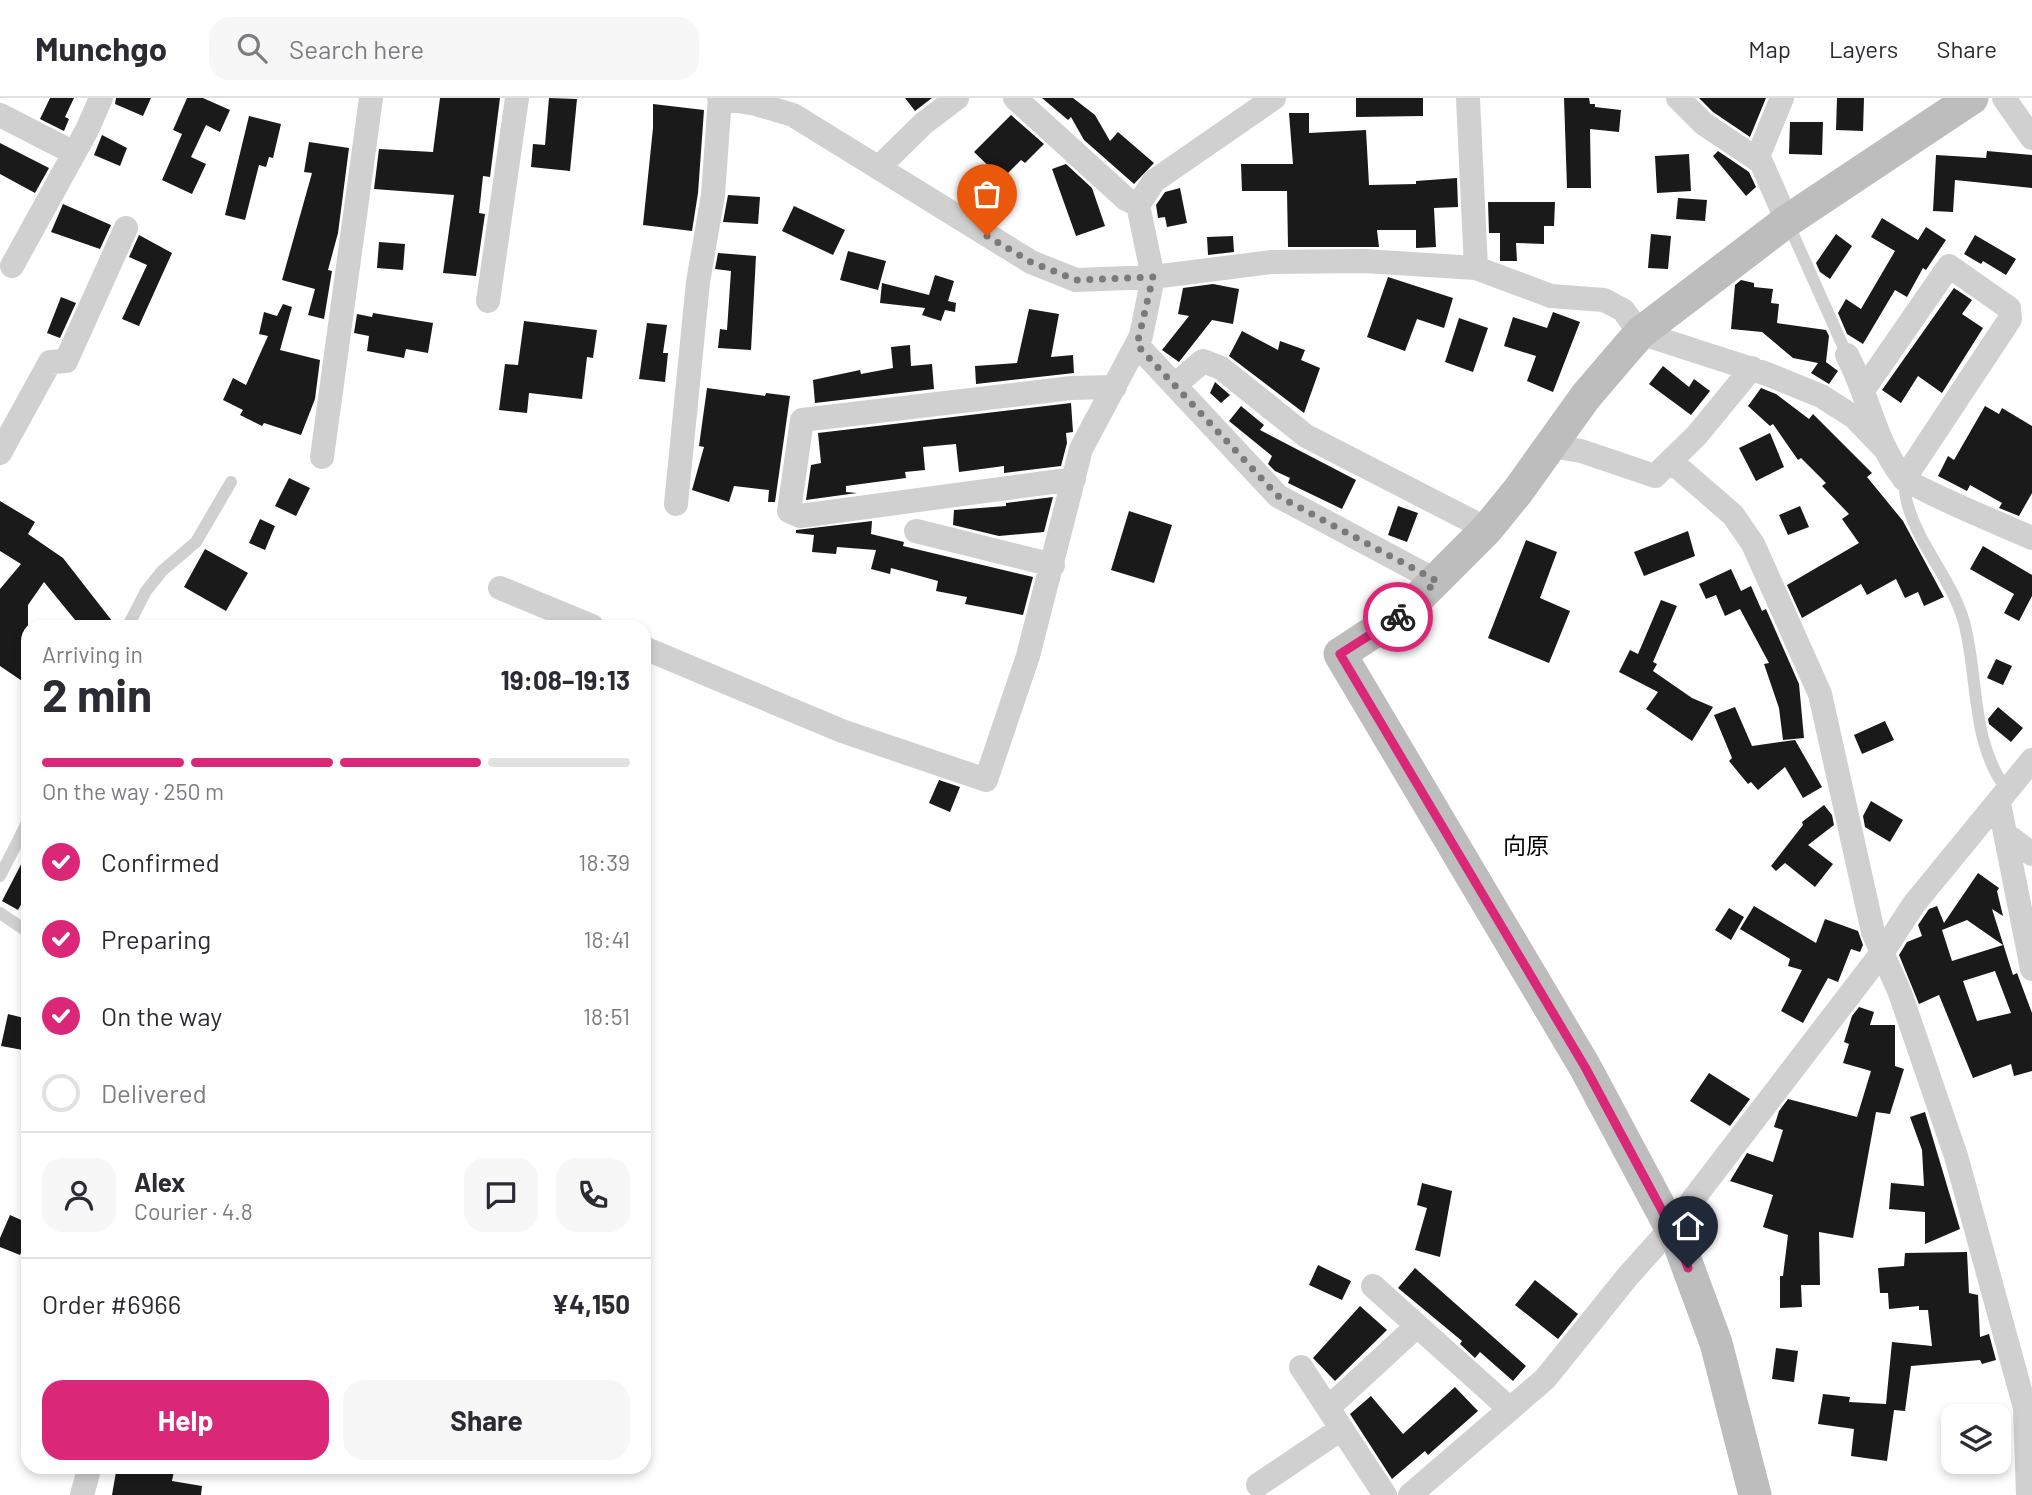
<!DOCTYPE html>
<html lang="en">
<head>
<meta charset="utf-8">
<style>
  body { margin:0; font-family:Barlow,"Noto Sans JP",sans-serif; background:#f7f7f7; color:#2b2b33; height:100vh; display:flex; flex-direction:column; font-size:26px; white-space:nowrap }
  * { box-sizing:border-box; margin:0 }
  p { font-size:23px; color:#7c7c81 }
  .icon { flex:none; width:38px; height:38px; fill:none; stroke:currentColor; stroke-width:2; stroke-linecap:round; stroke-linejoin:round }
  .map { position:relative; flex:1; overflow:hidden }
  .drawer { position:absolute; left:21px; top:522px; width:630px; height:854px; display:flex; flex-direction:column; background:#fff; border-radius:21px; box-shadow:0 4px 10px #0003 }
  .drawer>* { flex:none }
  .buttons { position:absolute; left:1941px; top:1306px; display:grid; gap:14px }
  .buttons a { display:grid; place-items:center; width:70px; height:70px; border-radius:14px; background:#fff; box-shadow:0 4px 10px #0003; font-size:35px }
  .pin { position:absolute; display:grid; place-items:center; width:60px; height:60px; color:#fff; margin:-72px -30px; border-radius:50% 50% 50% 0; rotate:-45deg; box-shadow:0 0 7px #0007 }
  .pin .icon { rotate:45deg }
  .courier { position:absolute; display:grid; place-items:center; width:70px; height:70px; margin:-35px; border:5px solid #db2777; border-radius:50%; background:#fff; color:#222; box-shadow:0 2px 9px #0007 }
  .summary em { font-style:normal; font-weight:700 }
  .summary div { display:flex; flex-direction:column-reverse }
  .summary { display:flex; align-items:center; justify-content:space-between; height:119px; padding:0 21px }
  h1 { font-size:46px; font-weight:700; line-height:52px }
  .bar { display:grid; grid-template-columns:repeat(4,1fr); gap:10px 7px; align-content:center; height:84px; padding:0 21px }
  .bar i { height:9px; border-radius:5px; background:#e1e1e2 }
  .bar .current { background:#db2777 }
  .bar p { grid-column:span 4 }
  .line { display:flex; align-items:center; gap:18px; padding:0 21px; border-top:2px solid #e1e1e2 }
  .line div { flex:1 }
  .round { display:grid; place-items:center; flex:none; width:74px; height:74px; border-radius:21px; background:#f7f7f7 }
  ol { padding:0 21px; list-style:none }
  li { display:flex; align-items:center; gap:21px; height:77px }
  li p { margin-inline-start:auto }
  li .icon { padding:7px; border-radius:50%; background:#db2777; color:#fff; stroke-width:4 }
  li:last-child { color:#7c7c81 }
  li i { width:38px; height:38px; border:4px solid #e1e1e2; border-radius:50% }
  .cta { display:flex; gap:14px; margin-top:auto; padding:14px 21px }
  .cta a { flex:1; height:80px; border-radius:21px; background:#db2777; color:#fff; font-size:28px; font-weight:700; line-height:80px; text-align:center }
  .cta a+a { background:#f7f7f7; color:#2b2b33 }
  header { display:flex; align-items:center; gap:42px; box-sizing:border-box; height:98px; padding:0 35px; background:#fff; border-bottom:2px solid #e1e1e2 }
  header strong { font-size:33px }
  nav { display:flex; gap:38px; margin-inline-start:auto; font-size:24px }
  .search { width:490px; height:63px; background:#f7f7f7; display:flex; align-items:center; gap:18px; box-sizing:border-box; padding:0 24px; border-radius:21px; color:#7c7c81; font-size:26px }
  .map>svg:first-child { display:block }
</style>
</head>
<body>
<header>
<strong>Munchgo</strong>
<div class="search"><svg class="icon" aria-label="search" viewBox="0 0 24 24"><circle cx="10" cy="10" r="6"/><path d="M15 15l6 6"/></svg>Search here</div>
<nav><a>Map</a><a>Layers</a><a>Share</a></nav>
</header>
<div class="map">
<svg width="2032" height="1397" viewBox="0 0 2032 1397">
  <rect width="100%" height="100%" fill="#fff"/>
  <path fill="#1a1a1a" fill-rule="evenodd" d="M 50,0 L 74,0 L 65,19 L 69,21 L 64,33 L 40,21 Z
    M 116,0 L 151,0 L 143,18 L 115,6 Z
    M 187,0 L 203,0 L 230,12 L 220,34 L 206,27 L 191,59 L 206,66 L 192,96 L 162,82 L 182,36 L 173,32 Z
    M 440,0 L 500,0 L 490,79 L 483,78 L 479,115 L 485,116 L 476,178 L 443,175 L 454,97 L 374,91 L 379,51 L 433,54 Z
    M 549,0 L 577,1 L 570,73 L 531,69 L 533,46 L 545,47 Z
    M 905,0 L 932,0 L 915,13 Z
    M 1042,0 L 1073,0 L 1095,17 L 1110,43 L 1118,34 L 1154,65 L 1134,86 L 1084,42 L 1071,19 L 1068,22 Z
    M 1356,0 L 1423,0 L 1423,18 L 1356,19 Z
    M 1564,0 L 1589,0 L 1590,6 L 1595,6 L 1595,9 L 1621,12 L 1619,34 L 1590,31 L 1591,90 L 1567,90 Z
    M 1699,0 L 1766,0 L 1750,39 L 1713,14 Z
    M 1837,0 L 1864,0 L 1863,33 L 1836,32 Z
    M 653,6 L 704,12 L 698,95 L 692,133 L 643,127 L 653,30 Z
    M 1289,15 L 1309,15 L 1309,35 L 1366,32 L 1369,87 L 1416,86 L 1416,83 L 1457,80 L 1458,109 L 1434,110 L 1436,149 L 1416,150 L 1416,132 L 1377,132 L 1379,149 L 1288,149 L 1287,93 L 1242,93 L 1241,66 L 1293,66 Z
    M 1011,17 L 1044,46 L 1025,65 L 1021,62 L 1002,81 L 974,54 Z
    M 249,18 L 281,26 L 273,60 L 269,59 L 266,69 L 259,67 L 245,122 L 225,117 Z
    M 1790,24 L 1823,24 L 1822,57 L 1789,56 Z
    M 102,37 L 127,50 L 120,68 L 94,57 Z
    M 309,44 L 349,50 L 338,135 L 328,172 L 332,173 L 324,221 L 308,217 L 315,191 L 282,182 L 312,75 L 304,74 Z
    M 0,45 L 49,70 L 35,95 L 0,76 Z
    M 1718,53 L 1749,74 L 1756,89 L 1746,98 L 1713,58 Z
    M 1987,53 L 2032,57 L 2032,90 L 1955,82 L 1953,114 L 1933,113 L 1936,57 L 1986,60 Z
    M 1689,56 L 1691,93 L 1657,95 L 1655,58 Z
    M 1066,66 L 1092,90 L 1105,128 L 1076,138 L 1052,71 Z
    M 1180,90 L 1187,125 L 1167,129 L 1165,119 L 1158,120 L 1156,107 L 1165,94 Z
    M 728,97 L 760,99 L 758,126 L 723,124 Z
    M 1678,100 L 1707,102 L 1705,123 L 1676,121 Z
    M 1488,104 L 1555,104 L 1554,128 L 1544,128 L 1544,146 L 1516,145 L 1517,163 L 1500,163 L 1500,135 L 1489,135 Z
    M 63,106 L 111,127 L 100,151 L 51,134 Z
    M 794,108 L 845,132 L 833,157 L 782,133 Z
    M 1882,120 L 1918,142 L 1926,129 L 1946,142 L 1926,172 L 1923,170 L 1907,199 L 1895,192 L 1863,246 L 1847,236 L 1838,215 L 1846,201 L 1861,211 L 1895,153 L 1871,139 Z
    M 1651,136 L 1671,138 L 1668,171 L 1648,170 Z
    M 1836,136 L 1852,148 L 1830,181 L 1820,174 L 1816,165 Z
    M 139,137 L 172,155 L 139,228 L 122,221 L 147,167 L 129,159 Z
    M 1975,137 L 2016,161 L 2006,177 L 1983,163 L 1981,166 L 1964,156 Z
    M 1233,138 L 1234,154 L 1208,157 L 1207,139 Z
    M 379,144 L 405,146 L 403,172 L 377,170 Z
    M 848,153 L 886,163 L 878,192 L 840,182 Z
    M 718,155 L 756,158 L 751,252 L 718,250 L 720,231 L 727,232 L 731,173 L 715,171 Z
    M 935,177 L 954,183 L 948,203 L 956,205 L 955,214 L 945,212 L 941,223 L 922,217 L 925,210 L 880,205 L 882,185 L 929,197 Z
    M 1388,179 L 1453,200 L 1444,230 L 1417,221 L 1405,253 L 1367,239 Z
    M 1741,182 L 1754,185 L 1754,189 L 1773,191 L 1771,205 L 1779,206 L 1777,225 L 1826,232 L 1829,238 L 1826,264 L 1838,273 L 1829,286 L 1811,275 L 1818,265 L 1793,260 L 1762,234 L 1731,231 L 1735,187 Z
    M 1213,186 L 1239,191 L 1233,226 L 1212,222 L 1179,264 L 1162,252 L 1189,218 L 1178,216 L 1183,190 Z
    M 1954,190 L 1972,202 L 1962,216 L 1983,230 L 1942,295 L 1918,278 L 1901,305 L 1882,292 Z
    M 61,199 L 76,205 L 60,240 L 47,235 Z
    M 283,206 L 292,209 L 280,252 L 320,262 L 315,301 L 301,337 L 264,325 L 262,328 L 240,317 L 243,312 L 223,302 L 233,280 L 246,287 L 268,238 L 259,236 L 264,214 L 277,218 Z
    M 1029,211 L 1059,216 L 1051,259 L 1073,257 L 1074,275 L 976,286 L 975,268 L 1017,265 Z
    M 1553,214 L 1580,224 L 1553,294 L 1527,283 L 1536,258 L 1504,248 L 1513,219 L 1547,230 Z
    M 373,215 L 433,225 L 428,255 L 406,251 L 404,260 L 367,253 L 369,238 L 354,235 L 357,216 L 372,219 Z
    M 1459,220 L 1488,230 L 1473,274 L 1445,264 Z
    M 524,223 L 597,232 L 593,260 L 587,259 L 582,301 L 529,295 L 527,315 L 499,312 L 505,266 L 518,267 Z
    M 647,225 L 667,227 L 663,255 L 668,255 L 665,284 L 639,281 Z
    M 1242,233 L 1278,252 L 1280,243 L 1305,252 L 1301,262 L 1320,270 L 1304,315 L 1229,258 Z
    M 910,247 L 911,268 L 932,266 L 934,291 L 815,305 L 813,282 L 860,272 L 861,276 L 893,270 L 891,249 Z
    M 1663,268 L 1689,289 L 1694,281 L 1710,293 L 1691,317 L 1649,286 Z
    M 1215,284 L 1230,297 L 1221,305 L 1210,295 Z
    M 707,290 L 765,298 L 766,295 L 790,298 L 775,404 L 768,404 L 769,392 L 734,388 L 729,404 L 692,392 L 704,349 L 699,348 Z
    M 1761,290 L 1776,296 L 1809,321 L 1813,316 L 1872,375 L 1867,379 L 1903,423 L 1944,499 L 1924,508 L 1918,494 L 1905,500 L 1896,481 L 1867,497 L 1861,486 L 1802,520 L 1787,487 L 1859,445 L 1842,421 L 1849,416 L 1822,388 L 1826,385 L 1801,360 L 1798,362 L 1773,326 L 1770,328 L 1748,308 Z
    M 1071,305 L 1073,334 L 1066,335 L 1067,345 L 1061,368 L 1004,375 L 1004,368 L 959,374 L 956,346 L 923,349 L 925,372 L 905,374 L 906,380 L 846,388 L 846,394 L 857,395 L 806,402 L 811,367 L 821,365 L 818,335 Z
    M 1241,308 L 1264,327 L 1260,332 L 1356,382 L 1342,411 L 1288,385 L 1290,380 L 1275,373 L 1268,366 L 1272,358 L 1229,323 Z
    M 1985,308 L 1999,316 L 2002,310 L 2032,328 L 2032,395 L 2019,418 L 1999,410 L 2002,405 L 1970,387 L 1967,393 L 1938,378 L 1948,358 L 1954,362 Z
    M 1770,335 L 1784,369 L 1756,383 L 1739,350 Z
    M 289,380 L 310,390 L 296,418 L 275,408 Z
    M 1053,399 L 1044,434 L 999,438 L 953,427 L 954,412 L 1006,408 L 1006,405 Z
    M 0,403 L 35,424 L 28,436 L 63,460 L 116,528 L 80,528 L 44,484 L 28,507 L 28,587 L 0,568 L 0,491 L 21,466 L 0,453 Z
    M 1398,408 L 1418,415 L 1407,444 L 1388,437 Z
    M 1800,408 L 1809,429 L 1788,437 L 1779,417 Z
    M 1129,413 L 1172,427 L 1154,485 L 1111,472 Z
    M 260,421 L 275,428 L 265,452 L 249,445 Z
    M 872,423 L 871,436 L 904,444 L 903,448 L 1033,479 L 1023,517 L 965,506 L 967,499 L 936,493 L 938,483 L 891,470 L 890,476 L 871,471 L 876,452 L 837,449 L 836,456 L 812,454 L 814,437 L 796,435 L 796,432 Z
    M 1688,433 L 1695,458 L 1644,478 L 1634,454 Z
    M 1526,442 L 1557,454 L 1540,500 L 1570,513 L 1549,565 L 1488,540 Z
    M 1983,448 L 2032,477 L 2032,498 L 2019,523 L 2004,515 L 2014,496 L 1970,471 Z
    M 205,451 L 248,475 L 226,513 L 184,489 Z
    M 1731,471 L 1741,493 L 1751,488 L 1762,513 L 1766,511 L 1799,586 L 1804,640 L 1783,642 L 1779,610 L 1764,566 L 1769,565 L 1740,511 L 1725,518 L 1716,497 L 1706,501 L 1699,486 Z
    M 1661,502 L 1677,508 L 1653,564 L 1657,566 L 1653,573 L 1692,600 L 1713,609 L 1692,643 L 1646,611 L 1658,594 L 1619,574 L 1630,552 L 1638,556 Z
    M 1996,561 L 2012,568 L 2003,587 L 1987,580 Z
    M 1735,609 L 1752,648 L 1795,642 L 1822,689 L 1803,700 L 1785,669 L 1758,692 L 1751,684 L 1748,686 L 1729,663 L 1732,660 L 1714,617 Z
    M 1998,609 L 2023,630 L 2011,644 L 1989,626 L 1988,621 Z
    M 1885,623 L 1894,642 L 1862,656 L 1854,637 Z
    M 939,682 L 960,689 L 950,714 L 929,705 Z
    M 1871,703 L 1903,722 L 1890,744 L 1865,729 L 1863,718 Z
    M 1824,707 L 1832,717 L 1834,727 L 1808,747 L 1833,766 L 1815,789 L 1785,765 L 1776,773 L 1771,768 L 1803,727 L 1802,724 Z
    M 28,753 L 28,794 L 18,812 L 2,803 Z
    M 1978,775 L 1999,790 L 1997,793 L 2003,818 L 1992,811 L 2013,877 L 2017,875 L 2032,915 L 2032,973 L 2014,978 L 2011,966 L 1973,980 L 1939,897 L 1919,906 L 1899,857 L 1907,844 L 1922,838 L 1918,827 L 1929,811 L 1937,808 L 1944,825 ZM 1967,822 L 2003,847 L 1952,863 L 1942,832 ZM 1995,873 L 2011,915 L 1977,923 L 1963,883 Z
    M 1754,808 L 1816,845 L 1825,821 L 1858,833 L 1863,847 L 1860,854 L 1851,851 L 1838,884 L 1828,880 L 1803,925 L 1781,913 L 1802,872 L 1788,868 L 1790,861 L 1740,831 Z
    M 1729,810 L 1744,819 L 1731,842 L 1715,832 Z
    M 1859,909 L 1874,914 L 1870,927 L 1895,927 L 1895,968 L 1904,971 L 1890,1016 L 1876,1014 L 1853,1140 L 1819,1134 L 1820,1187 L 1801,1187 L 1802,1209 L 1780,1210 L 1780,1178 L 1783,1178 L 1788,1137 L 1763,1129 L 1773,1097 L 1730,1083 L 1747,1055 L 1773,1064 L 1783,1032 L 1774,1029 L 1779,1013 L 1788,1001 L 1857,1019 L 1871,973 L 1843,965 L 1849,946 L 1844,944 L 1852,918 Z
    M 8,916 L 28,921 L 23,952 L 1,948 Z
    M 1709,975 L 1750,1001 L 1730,1028 L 1690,1003 Z
    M 1925,1014 L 1960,1131 L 1925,1146 L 1925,1114 L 1889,1111 L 1891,1085 L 1924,1088 L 1922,1052 L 1910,1019 Z
    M 1422,1085 L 1452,1093 L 1440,1159 L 1415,1152 L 1427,1110 L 1417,1107 Z
    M 10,1117 L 28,1125 L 28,1138 L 20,1157 L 0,1149 L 0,1140 Z
    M 1967,1154 L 1969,1195 L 1978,1197 L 1980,1239 L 1989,1236 L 1996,1262 L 1982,1266 L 1980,1262 L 1911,1268 L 1905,1313 L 1894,1312 L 1887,1363 L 1851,1358 L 1854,1331 L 1818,1326 L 1823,1296 L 1850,1299 L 1849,1304 L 1886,1306 L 1892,1244 L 1932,1248 L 1928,1212 L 1919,1212 L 1919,1208 L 1889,1211 L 1888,1195 L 1880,1195 L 1878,1170 L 1904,1168 L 1905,1155 Z
    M 1318,1167 L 1351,1183 L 1342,1202 L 1309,1187 Z
    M 1415,1170 L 1526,1268 L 1513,1283 L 1480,1254 L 1475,1260 L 1460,1246 L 1462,1243 L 1398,1190 Z
    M 1535,1182 L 1578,1216 L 1558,1241 L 1515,1207 Z
    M 1360,1208 L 1387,1232 L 1335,1283 L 1313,1260 Z
    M 1776,1250 L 1798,1253 L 1794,1284 L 1772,1281 Z
    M 1455,1289 L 1478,1313 L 1428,1357 L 1425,1353 L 1392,1381 L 1350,1316 L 1371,1298 L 1403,1336 Z
    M 117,1368 L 175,1368 L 172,1383 L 202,1388 L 201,1397 L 112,1397 Z"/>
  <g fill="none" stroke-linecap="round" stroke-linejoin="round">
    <path stroke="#d0d0d0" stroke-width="12" d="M 1787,123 L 1847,257
      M 1904,381 C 1905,390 1905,400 1908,408 C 1920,449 1952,482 1964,524 C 1979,579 1970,646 2008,693
      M 128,528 L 146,493 L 162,473 L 196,444 L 231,384
      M 0,778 L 28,723
      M 0,815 L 28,834"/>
    <path stroke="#d0d0d0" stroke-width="24" d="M 719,0 L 756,6 L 793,17 L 1031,164 L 1076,182 L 1153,179 L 1272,164 L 1364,163 L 1476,170 L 1551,198 L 1604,202 L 1623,212 L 1640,235 L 1767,276 L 1821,298 L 1854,319 L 1884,350
      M 1015,0 L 1126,101 L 1138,107
      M 1468,0 L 1476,170
      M 1678,0 L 1704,26 L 1761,64 L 1787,123
      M 2004,0 L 2032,40
      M 0,17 L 74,55
      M 1757,61 L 1782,0
      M 879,69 L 924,25 L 957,0
      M 12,168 L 87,32 L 101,0
      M 488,203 L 517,0
      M 1137,247 L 1278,398 L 1437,483
      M 1847,257 C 1868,296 1874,342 1902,378 C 1910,389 2012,431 2032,440
      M 1176,286 L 1203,263 L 1221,270 L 1306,338 L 1487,431
      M 1864,291 L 1949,168 L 2009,210 L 2010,221 L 1904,381
      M 1550,348 L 1581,353 L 1655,378 L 1697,337 L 1752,270
      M 0,355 L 50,264 L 66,263 L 126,130
      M 322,359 L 371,0
      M 1672,364 L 1733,417 L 1753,446 L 1820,596 L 1873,834 L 1900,895 L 1956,1058 L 2025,1310 L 2028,1397
      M 1074,381 L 800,418 L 789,413 L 802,322 L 1071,290 L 1115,289
      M 676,406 L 698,184 L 713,97 L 720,0
      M 916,433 L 1053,467
      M 500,490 L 592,528
      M 644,550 L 842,633 L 986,682 L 1028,558 L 1081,351 L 1141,238 L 1153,179 L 1138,107 L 1154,83 L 1274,0
      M 1999,705 L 2032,871
      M 2005,736 L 2032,756
      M 1373,1188 L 1510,1311
      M 1301,1269 L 1385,1397
      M 1328,1310 L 1417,1228
      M 1258,1387 L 1341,1331
      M 82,1397 L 90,1368
      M 1410,1397 L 1545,1281 L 1628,1178 L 1671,1130 L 1884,852 L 1914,806 L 2032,662"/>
    <path stroke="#bdbdbd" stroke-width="33" d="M 1755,1397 L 1716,1245 L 1679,1145 L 1585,969 L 1340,556 L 1404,514 L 1487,431 L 1518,393 L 1586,298 L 1640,235 L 1787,123 L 1972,0"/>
  </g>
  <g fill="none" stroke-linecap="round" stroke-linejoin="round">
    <path stroke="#7a7a7a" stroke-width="7" stroke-dasharray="0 12.6" d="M 987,138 L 1031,164 L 1076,182 L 1153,179 L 1137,247 L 1278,398 L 1437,483 L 1398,519"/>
    <path stroke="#db2777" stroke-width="9" d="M 1398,519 L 1340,556 L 1585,969 L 1679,1144 L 1688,1170"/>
  </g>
  <g text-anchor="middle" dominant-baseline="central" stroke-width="7" stroke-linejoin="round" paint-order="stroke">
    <g font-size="23" fill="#000" stroke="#fff">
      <text x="1526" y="747">向原</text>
    </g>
  </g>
</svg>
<div class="buttons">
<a><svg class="icon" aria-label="layers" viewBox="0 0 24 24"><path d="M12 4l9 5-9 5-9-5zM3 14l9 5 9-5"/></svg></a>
</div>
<div class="pin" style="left:987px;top:138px;background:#ea580c"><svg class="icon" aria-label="bag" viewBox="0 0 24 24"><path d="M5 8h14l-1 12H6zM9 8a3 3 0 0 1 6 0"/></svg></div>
<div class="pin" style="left:1688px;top:1170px;background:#1f2937"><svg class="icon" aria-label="home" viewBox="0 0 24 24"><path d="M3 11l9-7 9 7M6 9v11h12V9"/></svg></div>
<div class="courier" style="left:1398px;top:519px"><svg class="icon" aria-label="bike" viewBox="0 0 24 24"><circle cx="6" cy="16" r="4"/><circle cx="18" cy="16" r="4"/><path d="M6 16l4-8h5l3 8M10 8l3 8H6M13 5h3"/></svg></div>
<section class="drawer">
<div class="summary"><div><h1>2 min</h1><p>Arriving in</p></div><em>19:08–19:13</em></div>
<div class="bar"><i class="current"></i><i class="current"></i><i class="current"></i><i></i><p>On the way · 250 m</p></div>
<ol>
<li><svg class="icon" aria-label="check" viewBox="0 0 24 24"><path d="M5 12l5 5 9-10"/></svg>Confirmed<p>18:39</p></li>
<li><svg class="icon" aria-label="check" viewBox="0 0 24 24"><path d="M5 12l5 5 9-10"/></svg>Preparing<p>18:41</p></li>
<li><svg class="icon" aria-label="check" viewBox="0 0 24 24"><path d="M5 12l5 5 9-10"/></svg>On the way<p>18:51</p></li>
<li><i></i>Delivered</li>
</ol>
<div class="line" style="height:126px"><a class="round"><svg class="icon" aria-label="person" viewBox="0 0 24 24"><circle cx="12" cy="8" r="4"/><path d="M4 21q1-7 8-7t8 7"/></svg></a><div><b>Alex</b><p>Courier · 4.8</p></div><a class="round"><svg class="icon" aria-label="chat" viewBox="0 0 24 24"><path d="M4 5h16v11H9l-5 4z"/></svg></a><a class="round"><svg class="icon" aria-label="phone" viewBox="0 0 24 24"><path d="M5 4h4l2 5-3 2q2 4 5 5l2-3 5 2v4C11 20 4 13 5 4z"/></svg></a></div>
<div class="line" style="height:91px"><div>Order #6966</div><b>¥4,150</b></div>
<div class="cta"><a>Help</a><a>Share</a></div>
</section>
</div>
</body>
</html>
